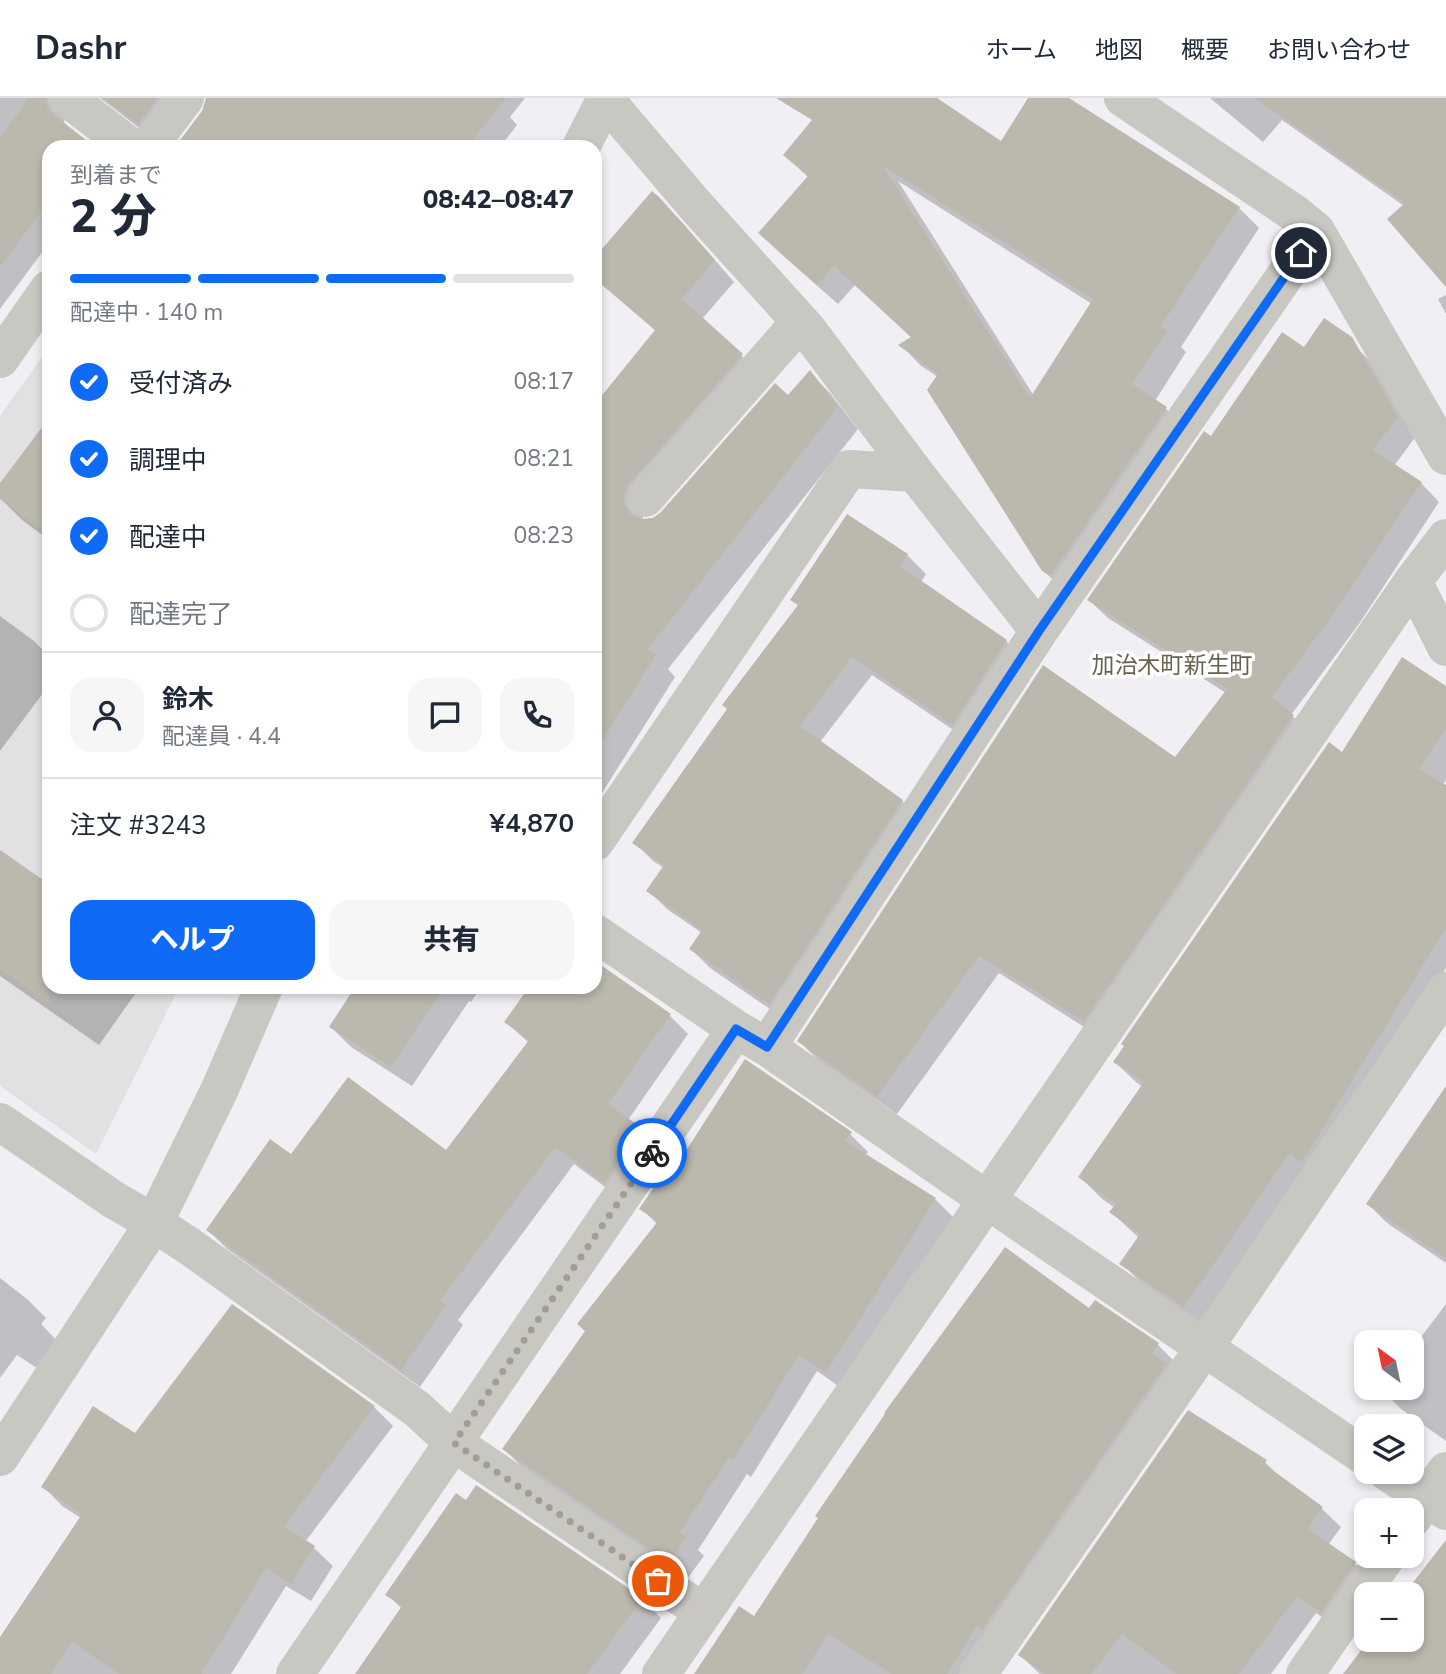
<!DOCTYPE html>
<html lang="ja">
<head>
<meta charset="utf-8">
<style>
  body { margin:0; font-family:"Nunito Sans","Noto Sans JP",sans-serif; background:#f6f6f7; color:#1f2937; height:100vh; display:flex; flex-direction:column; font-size:26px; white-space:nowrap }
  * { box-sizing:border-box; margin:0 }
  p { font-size:23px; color:#747a83 }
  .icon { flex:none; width:38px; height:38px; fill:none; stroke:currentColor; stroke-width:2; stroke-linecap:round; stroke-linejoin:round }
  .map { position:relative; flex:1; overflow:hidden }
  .drawer { position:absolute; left:42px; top:42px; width:560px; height:854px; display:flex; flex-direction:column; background:#fff; border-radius:21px; box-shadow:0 4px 10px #0003 }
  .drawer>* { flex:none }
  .needle { width:46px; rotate:327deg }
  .controls { position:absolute; left:1354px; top:1232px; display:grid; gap:14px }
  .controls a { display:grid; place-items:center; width:70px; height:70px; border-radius:14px; background:#fff; box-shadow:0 4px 10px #0003; font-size:35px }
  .pin { position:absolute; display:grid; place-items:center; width:60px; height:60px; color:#fff; margin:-30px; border:4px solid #fff; border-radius:50%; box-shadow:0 2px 7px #0007 }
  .courier { position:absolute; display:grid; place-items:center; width:70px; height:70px; margin:-35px; border:5px solid #0f6bf5; border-radius:50%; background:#fff; color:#222; box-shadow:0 2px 9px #0007 }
  .headline em { font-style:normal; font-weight:800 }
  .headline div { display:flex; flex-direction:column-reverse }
  .headline { display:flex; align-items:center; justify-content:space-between; height:119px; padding:0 28px }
  h1 { font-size:46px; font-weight:800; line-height:52px }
  .bar { display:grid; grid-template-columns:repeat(4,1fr); gap:10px 7px; align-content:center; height:84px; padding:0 28px }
  .bar i { height:9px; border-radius:5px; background:#e0e1e3 }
  .bar .current { background:#0f6bf5 }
  .bar p { grid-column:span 4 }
  .line { display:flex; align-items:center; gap:18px; padding:0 28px; border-top:2px solid #e0e1e3 }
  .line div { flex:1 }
  .round { display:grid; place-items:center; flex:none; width:74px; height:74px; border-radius:21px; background:#f6f6f7 }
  ol { padding:0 28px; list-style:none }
  li { display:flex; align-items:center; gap:21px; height:77px }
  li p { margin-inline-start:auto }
  li .icon { padding:7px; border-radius:50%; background:#0f6bf5; color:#fff; stroke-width:4 }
  li:last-child { color:#747a83 }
  li i { width:38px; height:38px; border:4px solid #e0e1e3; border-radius:50% }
  .primary-button { display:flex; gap:14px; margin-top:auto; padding:14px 28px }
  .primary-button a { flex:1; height:80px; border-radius:21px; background:#0f6bf5; color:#fff; font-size:28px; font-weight:800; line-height:80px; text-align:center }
  .primary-button a+a { background:#f6f6f7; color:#1f2937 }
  header { display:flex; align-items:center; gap:42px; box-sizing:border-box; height:98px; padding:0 35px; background:#fff; border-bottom:2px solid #e0e1e3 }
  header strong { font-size:33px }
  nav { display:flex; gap:38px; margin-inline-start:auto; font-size:24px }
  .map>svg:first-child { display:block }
</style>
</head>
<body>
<header>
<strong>Dashr</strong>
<nav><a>ホーム</a><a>地図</a><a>概要</a><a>お問い合わせ</a></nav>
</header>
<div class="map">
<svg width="1446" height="1576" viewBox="0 0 1446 1576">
  <rect width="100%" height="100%" fill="#f1eff4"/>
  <path fill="#e2e0e2" d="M 49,249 L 49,889 L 179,889 L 96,1056 L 0,988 L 0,318 Z"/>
  <path fill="#0003" fill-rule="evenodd" d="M 0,0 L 74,0 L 63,15 L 65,28 L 92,49 L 49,49 L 49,145 L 0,211 Z
    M 100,0 L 192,0 L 139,30 Z
    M 208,0 L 525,0 L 510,19 L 517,27 L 500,49 L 192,49 Z
    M 832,0 L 936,0 L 1001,46 L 1030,0 L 1066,0 L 1239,110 L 1259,130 L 1181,249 L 1186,254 L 1155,303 L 1166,311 L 1187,331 L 1064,493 L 1043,472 L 938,279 L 920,267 L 901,247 L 912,240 L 855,187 L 838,206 L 780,155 L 760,135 L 809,80 L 785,57 ZM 898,83 L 1092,206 L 1034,298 Z
    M 1210,0 L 1446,0 L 1446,164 L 1404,108 L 1282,22 L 1263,44 Z
    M 659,101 L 680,122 L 734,184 L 702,221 L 762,277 L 643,417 L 643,423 L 653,422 L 788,300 L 810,275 L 830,295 L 858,331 L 668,571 L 675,579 L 602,695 L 595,690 L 595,309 L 656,233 L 595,180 L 595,162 Z
    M 1446,197 L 1446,216 L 1438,201 Z
    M 1355,248 L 1374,267 L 1416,338 L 1394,368 L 1421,385 L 1439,404 L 1359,526 L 1291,617 L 1312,637 L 1103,941 L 999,875 L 897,1016 L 818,962 L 799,943 L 1175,661 L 1226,595 L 1108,520 L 1089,502 L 1212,340 L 1305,252 Z
    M 49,323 L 49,442 L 22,422 L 0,400 L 0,388 Z
    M 907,457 L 926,476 L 921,484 L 1006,543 L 1025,562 L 971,644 L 872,577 L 820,644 L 902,703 L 920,722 L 789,924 L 710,870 L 691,851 L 702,835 L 667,811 L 648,792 L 664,770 L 653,763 L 634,744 Z
    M 0,518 L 34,543 L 49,558 L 49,587 L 0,653 Z
    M 1446,590 L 1446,682 L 1443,687 L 1446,689 L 1446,870 L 1318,1079 L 1205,1229 L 1142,1186 L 1122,1165 L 1139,1140 L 1111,1114 L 1115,1110 L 1101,1100 L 1080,1079 L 1143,989 L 1136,984 L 1115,964 L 1342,657 Z
    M 0,754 L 49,788 L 49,889 L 140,889 L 99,947 L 0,878 Z
    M 606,873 L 670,918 L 688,936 L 628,1022 L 641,1031 L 659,1050 L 623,1102 L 574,1066 L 458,1222 L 463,1227 L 420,1289 L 227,1151 L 208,1132 L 292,1059 L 446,1054 L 529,945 L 506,924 L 531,889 L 595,889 L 595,874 Z
    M 357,889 L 481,889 L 471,904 L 469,903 L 412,988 L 351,949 L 331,929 Z
    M 1446,991 L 1446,1165 L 1387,1125 L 1368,1106 Z
    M 850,1036 L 868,1054 L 865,1058 L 935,1101 L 953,1119 L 844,1292 L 817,1273 L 751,1379 L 747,1376 L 698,1452 L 704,1458 L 687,1481 L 522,1369 L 504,1351 L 586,1234 L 657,1126 L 642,1111 L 682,1062 Z
    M 0,1180 L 27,1201 L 46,1220 L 41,1226 L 62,1248 L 43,1274 L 17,1257 L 0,1280 Z
    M 1095,1204 L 1158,1247 L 1177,1266 L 977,1576 L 696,1576 L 754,1520 L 1089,1213 Z
    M 1446,1206 L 1446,1343 L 1401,1311 L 1382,1292 L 1384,1290 L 1412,1290 L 1412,1251 Z
    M 233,1208 L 374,1309 L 393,1328 L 305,1444 L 314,1450 L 333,1468 L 311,1503 L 286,1488 L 231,1576 L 0,1576 L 0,1540 L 81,1420 L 62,1408 L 44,1389 L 135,1337 Z
    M 1265,1364 L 1284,1383 L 1322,1411 L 1341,1429 L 1328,1447 L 1355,1466 L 1373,1484 L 1340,1532 L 1316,1515 L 1271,1576 L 1040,1576 L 1020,1557 Z
    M 388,1497 L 642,1501 L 661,1520 L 620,1576 L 358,1576 L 402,1511 Z"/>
  <path fill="#bbb8ae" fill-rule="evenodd" d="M 29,0 L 46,0 L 47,9 L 54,17 L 95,49 L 49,49 L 49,103 L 0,169 L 0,40 Z
    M 103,0 L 158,0 L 138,26 Z
    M 206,0 L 506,0 L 467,49 L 175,49 L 202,13 Z
    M 776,0 L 937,0 L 1001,43 L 1028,0 L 1069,0 L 1240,109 L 1161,228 L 1167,233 L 1132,286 L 1167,309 L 1050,478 L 1042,473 L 927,292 L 938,276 L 898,247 L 911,239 L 834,168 L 817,187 L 758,135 L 808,78 L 783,57 L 812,22 ZM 882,67 L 1093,201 L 1030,300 Z
    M 1255,0 L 1446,0 L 1446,189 L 1387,121 L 1405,105 Z
    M 652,93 L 660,100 L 715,162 L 682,201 L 743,256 L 629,386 L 624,396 L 624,406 L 630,416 L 641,421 L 653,420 L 661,414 L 775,285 L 788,297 L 810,272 L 838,309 L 647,552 L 656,557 L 595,654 L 595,306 L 655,232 L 595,181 L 595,159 Z
    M 1324,220 L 1352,239 L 1398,319 L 1373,352 L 1422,384 L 1340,507 L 1272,599 L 1294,617 L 1084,923 L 979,858 L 877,999 L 797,943 L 1043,567 L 1175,659 L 1227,591 L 1087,502 L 1204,333 L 1211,338 L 1282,234 L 1304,249 Z
    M 49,320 L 49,437 L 0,401 L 0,385 Z
    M 847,416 L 908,456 L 900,468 L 1007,542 L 952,627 L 852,559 L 800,628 L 903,702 L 769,906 L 689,851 L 702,832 L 646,793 L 664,767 L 632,745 L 727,611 L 722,607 L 798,507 L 790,502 Z
    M 1402,559 L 1446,588 L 1446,630 L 1419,671 L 1446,687 L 1446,830 L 1302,1064 L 1290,1055 L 1184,1209 L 1119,1166 L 1140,1136 L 1109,1114 L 1116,1106 L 1078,1079 L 1144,984 L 1113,964 L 1124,948 L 1121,946 L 1329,644 L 1342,654 Z
    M 0,752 L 49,786 L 49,905 L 0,871 Z
    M 595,863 L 671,916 L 608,1006 L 642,1030 L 604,1085 L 555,1049 L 440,1203 L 446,1207 L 401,1272 L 206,1132 L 270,1041 L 291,1056 L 348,979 L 446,1052 L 529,942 L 504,924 L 529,889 L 595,889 Z
    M 355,889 L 444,889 L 391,969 L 329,929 Z
    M 745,961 L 852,1034 L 845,1043 L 936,1100 L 826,1275 L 799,1257 L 733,1362 L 729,1360 L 680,1434 L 687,1439 L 669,1464 L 502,1351 L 585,1233 L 577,1226 L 655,1127 L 657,1123 L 639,1111 L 677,1056 L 682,1059 Z
    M 1446,988 L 1446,1160 L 1366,1106 Z
    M 1005,1149 L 1089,1210 L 1095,1202 L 1159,1245 L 1152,1256 L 1166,1266 L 982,1532 L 977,1528 L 947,1576 L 892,1576 L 828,1536 L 802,1576 L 694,1576 L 739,1508 L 754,1518 L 818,1420 L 815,1418 L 885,1316 L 884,1315 Z
    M 232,1206 L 375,1308 L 284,1428 L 315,1448 L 291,1486 L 266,1470 L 201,1576 L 119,1576 L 72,1544 L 51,1576 L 0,1576 L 0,1539 L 82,1416 L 41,1389 L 93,1308 L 135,1335 Z
    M 1188,1312 L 1267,1362 L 1264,1366 L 1323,1409 L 1308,1431 L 1356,1464 L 1321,1515 L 1297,1498 L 1239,1576 L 1177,1576 L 1122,1536 L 1091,1576 L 1045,1576 L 1018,1557 Z
    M 476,1387 L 643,1500 L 587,1576 L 355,1576 L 402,1508 L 385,1497 L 456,1395 L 466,1402 Z
    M 1446,1442 L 1446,1576 L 1343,1576 L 1366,1546 L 1357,1540 L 1367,1525 L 1367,1542 L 1412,1542 L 1412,1496 L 1404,1496 Z"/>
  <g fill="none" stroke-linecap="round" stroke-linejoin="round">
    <path stroke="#c9c7c1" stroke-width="38" d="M 67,0 L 131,49
      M 1123,0 L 1294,115 L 1316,133 L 1446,358
      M 148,49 L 185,0
      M 0,261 L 49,191
      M 915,375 L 1039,533
      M 645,400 L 800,224
      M 1413,483 L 1446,549
      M 595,744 L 849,371 L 915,375 L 807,231 L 695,107 L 605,1
      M 595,835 L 736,931 L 767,949 L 987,1102 L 1367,1360
      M 767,949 L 1039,533 L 1316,133
      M 0,1024 L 114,1102 L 154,1125 L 189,1148 L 417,1311 L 454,1345 L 703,1514
      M 1387,1374 L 1446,1413
      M 1412,1421 L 1446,1373
      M 295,1576 L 736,931
      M 661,1576 L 1413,483 L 1446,440
      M 978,1576 L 1204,1250 L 1446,893
      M 1305,1576 L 1387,1458"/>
    <path stroke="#c9c7c1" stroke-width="38" d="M 581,49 L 606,0
      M 0,1359 L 154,1125 L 219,993 L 264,889"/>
  </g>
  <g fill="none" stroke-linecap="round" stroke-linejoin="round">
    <path stroke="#a29e8f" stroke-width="7" stroke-dasharray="0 12.6" d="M 652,1055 L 454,1345 L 658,1483"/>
    <path stroke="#0f6bf5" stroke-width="9" d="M 652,1055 L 736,931 L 767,949 L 1039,533 L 1301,155"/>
  </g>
  <g text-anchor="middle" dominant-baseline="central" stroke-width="7" stroke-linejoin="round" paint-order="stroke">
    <g font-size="23" fill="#68634f" stroke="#fff">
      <text x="1172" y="567">加治木町新生町</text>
    </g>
  </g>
</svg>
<div class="controls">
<a><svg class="needle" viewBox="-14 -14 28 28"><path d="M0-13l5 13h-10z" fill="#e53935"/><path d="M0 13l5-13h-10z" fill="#747a83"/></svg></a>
<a><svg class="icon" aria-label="layers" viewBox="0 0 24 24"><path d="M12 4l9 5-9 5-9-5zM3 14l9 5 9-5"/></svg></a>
<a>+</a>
<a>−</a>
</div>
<div class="pin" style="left:658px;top:1483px;background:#ea580c"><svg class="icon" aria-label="bag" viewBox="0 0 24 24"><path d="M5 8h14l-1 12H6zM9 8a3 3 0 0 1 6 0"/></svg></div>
<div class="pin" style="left:1301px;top:155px;background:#1f2937"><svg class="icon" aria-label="home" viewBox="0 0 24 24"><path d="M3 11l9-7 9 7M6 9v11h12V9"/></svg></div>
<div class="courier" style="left:652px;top:1055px"><svg class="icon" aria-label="bike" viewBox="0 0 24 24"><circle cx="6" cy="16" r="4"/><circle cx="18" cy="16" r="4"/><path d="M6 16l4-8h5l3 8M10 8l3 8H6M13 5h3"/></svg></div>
<section class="drawer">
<div class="headline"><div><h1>2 分</h1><p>到着まで</p></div><em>08:42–08:47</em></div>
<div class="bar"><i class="current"></i><i class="current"></i><i class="current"></i><i></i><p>配達中 · 140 m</p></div>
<ol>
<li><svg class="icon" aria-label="check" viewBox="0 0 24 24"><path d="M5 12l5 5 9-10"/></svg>受付済み<p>08:17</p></li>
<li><svg class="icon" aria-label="check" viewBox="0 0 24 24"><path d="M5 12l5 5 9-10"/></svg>調理中<p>08:21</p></li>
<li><svg class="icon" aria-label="check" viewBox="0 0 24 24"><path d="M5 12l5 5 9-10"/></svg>配達中<p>08:23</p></li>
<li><i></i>配達完了</li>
</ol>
<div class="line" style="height:126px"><a class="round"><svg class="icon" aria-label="person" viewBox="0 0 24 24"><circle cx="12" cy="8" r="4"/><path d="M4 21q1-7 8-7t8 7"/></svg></a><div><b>鈴木</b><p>配達員 · 4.4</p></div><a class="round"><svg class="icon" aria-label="chat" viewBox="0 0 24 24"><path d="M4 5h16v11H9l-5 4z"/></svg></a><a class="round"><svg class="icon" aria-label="phone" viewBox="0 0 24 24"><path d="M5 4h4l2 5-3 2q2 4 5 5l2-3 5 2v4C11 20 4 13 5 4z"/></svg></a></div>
<div class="line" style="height:91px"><div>注文 #3243</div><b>¥4,870</b></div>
<div class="primary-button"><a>ヘルプ</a><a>共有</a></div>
</section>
</div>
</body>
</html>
